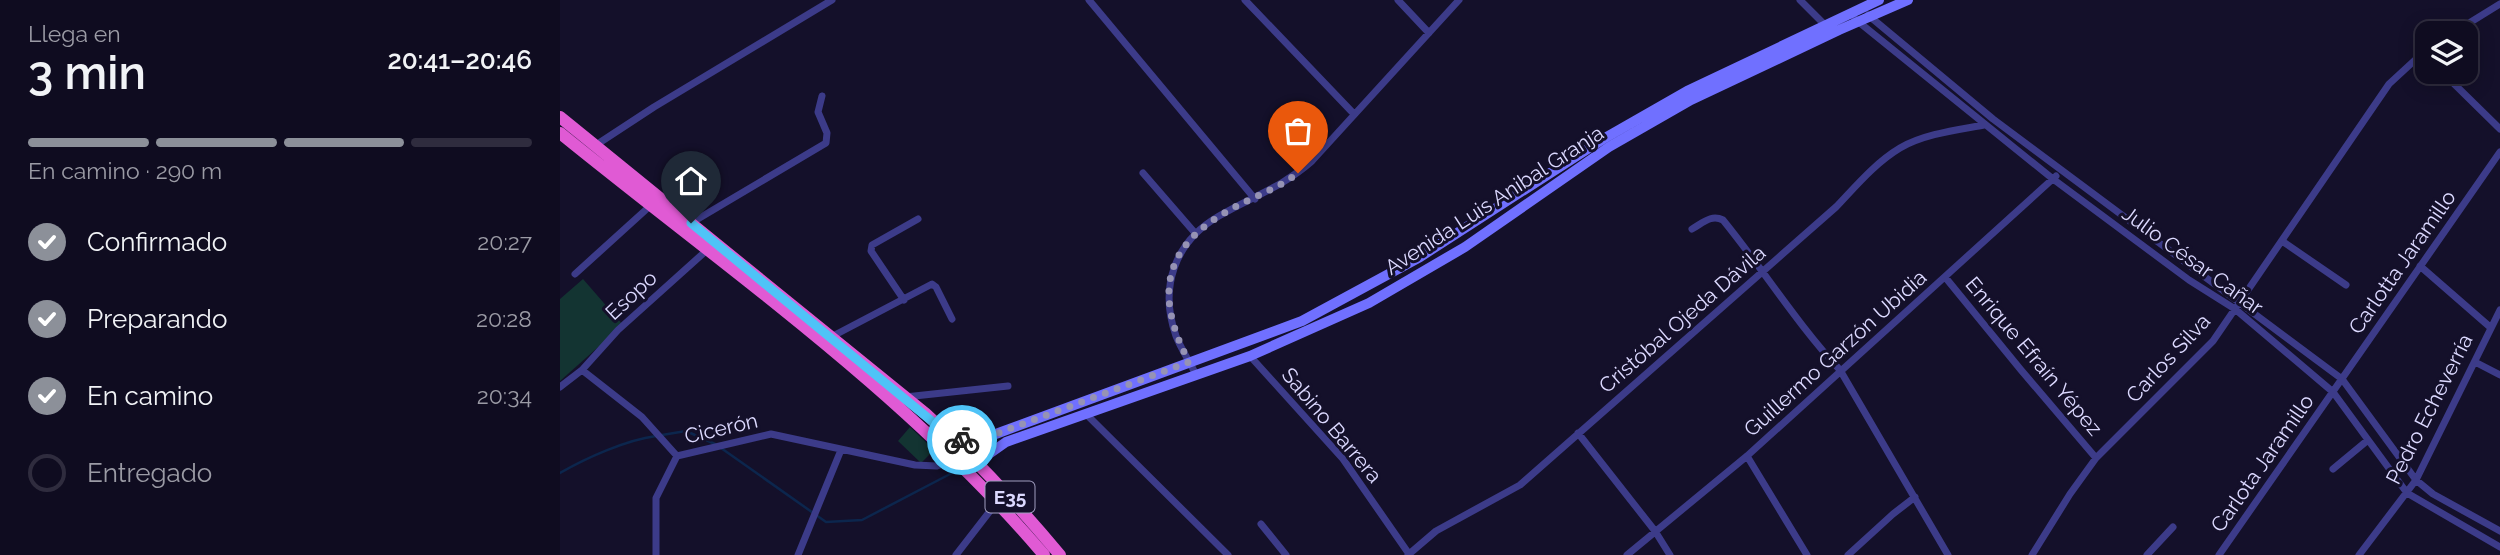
<!DOCTYPE html>
<html lang="es">
<head>
<meta charset="utf-8">
<style>
  body { margin:0; font-family:Raleway,sans-serif; background:#181529; color:#f1f3f6; height:100vh; display:flex; flex-direction:column; font-size:26px; white-space:nowrap }
  * { box-sizing:border-box; margin:0 }
  p { font-size:23px; color:#9b9ba5 }
  .icon { flex:none; width:38px; height:38px; fill:none; stroke:currentColor; stroke-width:2; stroke-linecap:round; stroke-linejoin:round }
  .map { position:relative; flex:1; overflow:hidden }
  .details { display:flex; flex-direction:column; background:#0f0c20; width:560px }
  .details>* { flex:none }
  .controls { position:absolute; left:1855px; top:21px; display:grid; gap:14px }
  .controls a { display:grid; place-items:center; width:63px; height:63px; border-radius:14px; background:#0f0c20; box-shadow:0 4px 18px #0003,0 0 0 2px #2f2c3e; font-size:35px }
  .pin { position:absolute; display:grid; place-items:center; width:60px; height:60px; color:#fff; margin:-72px -30px; border-radius:50% 50% 50% 0; rotate:-45deg; box-shadow:0 0 7px #0007 }
  .pin .icon { rotate:45deg }
  .courier { position:absolute; display:grid; place-items:center; width:70px; height:70px; margin:-35px; border:5px solid #4fc3f7; border-radius:50%; background:#fff; color:#222; box-shadow:0 2px 9px #0007 }
  .overview em { font-style:normal; font-weight:600 }
  .overview div { display:flex; flex-direction:column-reverse }
  .overview { display:flex; align-items:center; justify-content:space-between; height:119px; padding:0 28px }
  h1 { font-size:46px; font-weight:600; line-height:52px }
  .bar { display:grid; grid-template-columns:repeat(4,1fr); gap:10px 7px; align-content:center; height:84px; padding:0 28px }
  .bar i { height:9px; border-radius:5px; background:#2f2c3e }
  .bar .active { background:#8c9099 }
  .bar p { grid-column:span 4 }
  ol { padding:0 28px; list-style:none }
  li { display:flex; align-items:center; gap:21px; height:77px }
  li p { margin-inline-start:auto }
  li .icon { padding:7px; border-radius:50%; background:#8c9099; color:#fff; stroke-width:4 }
  li:last-child { color:#9b9ba5 }
  li i { width:38px; height:38px; border:4px solid #2f2c3e; border-radius:50% }
  main { display:flex; flex:1; min-height:0 }
  .map>svg:first-child { display:block }
</style>
</head>
<body>
<main>
<section class="details">
<div class="overview"><div><h1>3 min</h1><p>Llega en</p></div><em>20:41–20:46</em></div>
<div class="bar"><i class="active"></i><i class="active"></i><i class="active"></i><i></i><p>En camino · 290 m</p></div>
<ol>
<li><svg class="icon" aria-label="check" viewBox="0 0 24 24"><path d="M5 12l5 5 9-10"/></svg>Confirmado<p>20:27</p></li>
<li><svg class="icon" aria-label="check" viewBox="0 0 24 24"><path d="M5 12l5 5 9-10"/></svg>Preparando<p>20:28</p></li>
<li><svg class="icon" aria-label="check" viewBox="0 0 24 24"><path d="M5 12l5 5 9-10"/></svg>En camino<p>20:34</p></li>
<li><i></i>Entregado</li>
</ol>
</section>
<div class="map">
<svg width="1940" height="555" viewBox="0 0 1940 555">
  <rect width="100%" height="100%" fill="#14102a"/>
  <path fill="#133432" d="M 23,279 L 63,325 L 0,381 L 0,299 Z
    M 350,427 L 374,450 L 361,463 L 338,441 Z"/>
  <g fill="none" stroke-linecap="round" stroke-linejoin="round">
    <path stroke="#0c264d" stroke-width="2.5" d="M 102,435 L 126,431 L 155,444
      M 161,448 L 266,522 L 302,520 L 392,473
      M 0,473 C 26,458 66,440 96,436"/>
    <path stroke="#3c3b89" stroke-width="7" d="M 529,0 L 695,199
      M 685,0 L 794,114
      M 838,0 L 869,33
      M 1240,0 L 1264,24
      M 1308,15 L 1433,119 L 1782,379 L 1856,480 L 1873,494 L 1940,531
      M 1295,19 L 1493,179 L 1629,280 L 1675,309 L 1773,392 L 1847,493 L 1940,547
      M 1893,33 L 1940,4
      M 1882,72 L 1940,129
      M 36,145 L 94,107 L 272,0
      M 583,173 L 635,233
      M 131,223 L 266,143 L 267,133 L 258,112 L 262,96
      M 1132,229 C 1143,223 1151,214 1163,220 C 1203,269 1237,324 1280,370 L 1388,555
      M 1722,241 L 1786,285
      M 1860,266 L 1930,327
      M 15,274 L 90,206
      M 1385,277 L 1461,370 L 1536,458
      M 344,300 L 311,251 L 312,245 L 358,219
      M 271,337 L 372,284 L 376,287 L 392,319
      M 690,356 L 783,459 L 849,554
      M 1915,362 L 1940,375
      M 22,370 L 82,417 L 117,456
      M 636,375 C 630,362 621,349 616,336 C 599,288 614,242 659,216 C 693,196 721,188 752,161 L 899,0
      M 0,387 L 22,370 L 58,330 L 147,250
      M 345,397 L 448,386
      M 526,414 L 668,555
      M 1018,433 L 1095,531 L 1110,555
      M 1187,456 L 1247,555
      M 1773,469 L 1808,440
      M 701,524 L 726,555
      M 96,555 L 96,498 L 117,456 L 211,434 L 355,465 L 377,466 L 396,459
      M 238,555 L 281,450
      M 396,555 L 437,502
      M 848,555 L 876,531 L 960,485 L 1276,207 C 1296,186 1315,163 1340,148 C 1364,134 1397,130 1424,125
      M 1067,555 L 1187,456 L 1496,176
      M 1288,555 L 1333,514 L 1355,497
      M 1472,555 L 1510,494 L 1536,458 L 1653,341 L 1829,84 L 1867,49
      M 1587,555 L 1613,527
      M 1659,555 L 1940,152
      M 1799,555 L 1856,480 L 1940,310"/>
    <path stroke="#7070ff" stroke-width="10" d="M 396,441 L 433,435 L 742,321 L 860,257 L 1043,139 L 1127,91 L 1319,0
      M 420,465 L 429,454 L 446,442 L 690,356 L 809,303 L 905,247 L 1049,147 L 1131,100 L 1279,30 L 1348,0"/>
    <path stroke="#e05ad4" stroke-width="12" d="M 0,117 L 366,414 C 415,458 458,505 500,555
      M 0,133 C 166,268 345,391 484,555"/>
  </g>
  <g fill="none" stroke-linecap="round" stroke-linejoin="round">
    <path stroke="#9693b4" stroke-width="7" stroke-dasharray="0 12.6" d="M 402,440 L 433,435 L 629,362 C 599,304 598,255 658,217 C 683,200 713,192 738,173"/>
    <path stroke="#4fc3f7" stroke-width="9" d="M 131,223 L 396,441 L 402,440"/>
  </g>
  <g text-anchor="middle" dominant-baseline="central" stroke-width="6" stroke-linejoin="round" paint-order="stroke">
    <rect fill="#14102a" stroke="#a09dbf" stroke-width="2" x="425.5" y="481.5" width="49" height="31" rx="5"/>
    <g font-size="19" font-weight="bold" fill="#dcd9ff">
      <text x="450" y="497">E35</text>
    </g>
    <g font-size="21" fill="#dcd9ff" stroke="#14102a">
      <text transform="translate(934 200) rotate(-33)">Avenida Luis Anibal Granja</text>
      <text transform="translate(1633 260) rotate(36)">Julio César Cañar</text>
      <text transform="translate(1842 262) rotate(-55)">Carlotta Jaramillo</text>
      <text transform="translate(71 295) rotate(-43)">Esopo</text>
      <text transform="translate(1122 319) rotate(-41)">Cristóbal Ojeda Dávila</text>
      <text transform="translate(1275 353) rotate(-42)">Guillermo Garzón Ubidia</text>
      <text transform="translate(1474 356) rotate(50)">Enrique Efraín Yépez</text>
      <text transform="translate(1608 358) rotate(-47)">Carlos Silva</text>
      <text transform="translate(1869 409) rotate(-63)">Pedro Echeverría</text>
      <text transform="translate(772 425) rotate(50)">Sabino Barrera</text>
      <text transform="translate(161 428) rotate(-13)">Cicerón</text>
      <text transform="translate(1702 463) rotate(-55)">Carlota Jaramillo</text>
    </g>
  </g>
</svg>
<div class="controls">
<a><svg class="icon" aria-label="layers" viewBox="0 0 24 24"><path d="M12 4l9 5-9 5-9-5zM3 14l9 5 9-5"/></svg></a>
</div>
<div class="pin" style="left:738px;top:173px;background:#ea580c"><svg class="icon" aria-label="bag" viewBox="0 0 24 24"><path d="M5 8h14l-1 12H6zM9 8a3 3 0 0 1 6 0"/></svg></div>
<div class="pin" style="left:131px;top:223px;background:#1f2937"><svg class="icon" aria-label="home" viewBox="0 0 24 24"><path d="M3 11l9-7 9 7M6 9v11h12V9"/></svg></div>
<div class="courier" style="left:402px;top:440px"><svg class="icon" aria-label="bike" viewBox="0 0 24 24"><circle cx="6" cy="16" r="4"/><circle cx="18" cy="16" r="4"/><path d="M6 16l4-8h5l3 8M10 8l3 8H6M13 5h3"/></svg></div>
</div>
</main>
</body>
</html>
